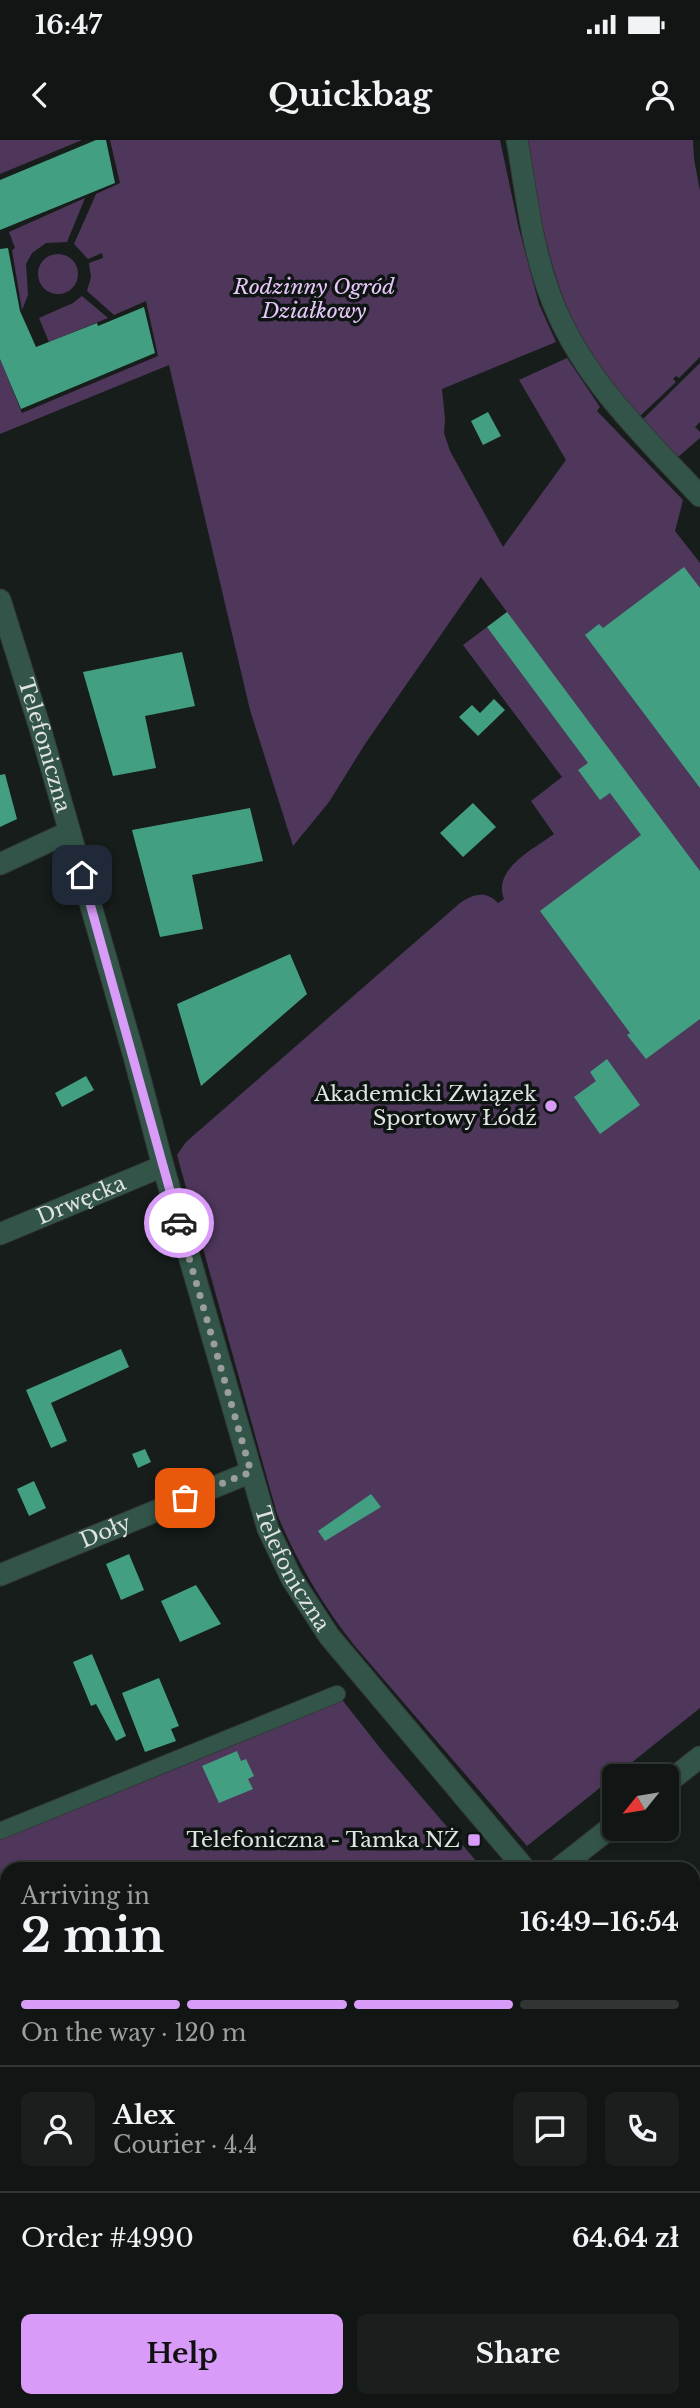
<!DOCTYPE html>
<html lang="en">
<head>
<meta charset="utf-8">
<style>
  body { margin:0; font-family:"Libre Baskerville",serif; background:#1a1f1d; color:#f1f3f6; height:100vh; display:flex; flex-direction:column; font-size:26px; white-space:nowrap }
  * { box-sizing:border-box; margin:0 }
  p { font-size:23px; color:#9c9fa0 }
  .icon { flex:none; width:38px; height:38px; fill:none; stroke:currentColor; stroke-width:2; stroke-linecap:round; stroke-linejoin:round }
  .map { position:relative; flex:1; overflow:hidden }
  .drawer { position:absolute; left:0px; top:1722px; width:700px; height:546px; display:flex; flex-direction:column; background:#111614; border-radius:21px 21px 0 0; box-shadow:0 4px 10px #0003,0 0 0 2px #303534 }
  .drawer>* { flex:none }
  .needle { width:46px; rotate:240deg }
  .buttons { position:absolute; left:602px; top:1624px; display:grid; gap:14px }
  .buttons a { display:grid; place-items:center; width:77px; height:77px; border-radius:10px; background:#111614; box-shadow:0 4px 10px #0003,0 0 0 2px #303534; font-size:35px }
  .pin { position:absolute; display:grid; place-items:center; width:60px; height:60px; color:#fff; margin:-30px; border-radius:14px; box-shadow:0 4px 10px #0006 }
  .courier { position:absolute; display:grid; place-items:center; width:70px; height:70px; margin:-35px; border:5px solid #d89bf8; border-radius:50%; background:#fff; color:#222; box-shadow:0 2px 9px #0007 }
  .overview em { font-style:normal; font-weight:700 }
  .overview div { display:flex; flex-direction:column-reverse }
  .overview { display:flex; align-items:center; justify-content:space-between; height:119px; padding:0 21px }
  h1 { font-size:46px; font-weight:700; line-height:52px }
  .bar { display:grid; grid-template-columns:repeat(4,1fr); gap:10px 7px; align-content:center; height:84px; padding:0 21px }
  .bar i { height:9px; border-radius:5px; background:#303534 }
  .bar .active { background:#d89bf8 }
  .bar p { grid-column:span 4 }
  .line { display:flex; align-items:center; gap:18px; padding:0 21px; border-top:2px solid #303534 }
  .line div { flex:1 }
  .round { display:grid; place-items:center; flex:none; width:74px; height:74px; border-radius:10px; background:#1a1f1d }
  .primary-button { display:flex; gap:14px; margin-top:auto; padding:14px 21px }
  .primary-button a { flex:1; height:80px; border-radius:10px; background:#d89bf8; color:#111; font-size:28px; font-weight:700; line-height:80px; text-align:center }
  .primary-button a+a { background:#1a1f1d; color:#f1f3f6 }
  .status { display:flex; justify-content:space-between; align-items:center; height:49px; padding:0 35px; background:#111614; direction:ltr }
  .status svg { height:19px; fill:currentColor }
  header { display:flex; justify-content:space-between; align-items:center; height:91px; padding:0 21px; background:#111614; font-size:32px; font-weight:700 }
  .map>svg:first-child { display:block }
</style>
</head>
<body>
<div class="status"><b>16:47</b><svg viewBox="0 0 49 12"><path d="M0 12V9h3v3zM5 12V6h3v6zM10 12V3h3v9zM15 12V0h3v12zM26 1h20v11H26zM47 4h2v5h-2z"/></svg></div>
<header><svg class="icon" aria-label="back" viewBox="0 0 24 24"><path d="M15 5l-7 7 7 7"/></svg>Quickbag<svg class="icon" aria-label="person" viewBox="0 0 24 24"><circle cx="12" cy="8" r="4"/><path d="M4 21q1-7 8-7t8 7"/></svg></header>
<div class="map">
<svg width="700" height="2268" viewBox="0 0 700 2268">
  <rect width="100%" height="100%" fill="#171d1b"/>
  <path fill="#4f375c" d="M 0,0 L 82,0 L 0,34 Z
    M 110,0 L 500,0 L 519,89 L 539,164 L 556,202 L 442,249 L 445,279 L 444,293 L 450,311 L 503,407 L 566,320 L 519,240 L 567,218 L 600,267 L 597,271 L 683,360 L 675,391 L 700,423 L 700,1568 L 527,1706 L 354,1505 C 322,1464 297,1422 277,1374 L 177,1015 L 186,1002 L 460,763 C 473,754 486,750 498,763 L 504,759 C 492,729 534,709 554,694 L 531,661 L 562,637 L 463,505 L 507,472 L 481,437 L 365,604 L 329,662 L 293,706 L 250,570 L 169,225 L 0,294 L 0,219 L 22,273 L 158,216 L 146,161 L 114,175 L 87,151 L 91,137 L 89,123 L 103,118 L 102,113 L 88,119 L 74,104 L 96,54 L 120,43 Z
    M 526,0 L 693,0 L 694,19 L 700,51 L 700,217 L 679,238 L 676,236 L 673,239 L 676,242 L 639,277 C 625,261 610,245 598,227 C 551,155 542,83 526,0 Z
    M 85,58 L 67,102 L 46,103 L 32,113 L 26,124 L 28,155 L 22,170 L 12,110 L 15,108 L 9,92 Z
    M38 134a20 20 0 1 1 40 0a20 20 0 1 1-40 0Z
    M 82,156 L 108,178 L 49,202 L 39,178 L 73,163 Z
    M 700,223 L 700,282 L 695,287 L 700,292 L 700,298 L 678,317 L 642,280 Z
    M 332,1547 L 384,1613 L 483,1729 L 7,1729 L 7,2261 L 693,2261 L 693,2167 L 694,2170 L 700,2167 L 700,2268 L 0,2268 L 0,1682 Z
    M 693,1973 L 700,1981 L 700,2101 L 693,2105 Z"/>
  <path fill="#439f82" d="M 96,0 L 106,0 L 115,43 L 0,90 L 0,40 Z
    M 8,108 L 20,171 L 36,207 L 97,183 L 98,186 L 144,167 L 155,213 L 21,269 L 0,219 L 0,109 Z
    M 488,272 L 501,296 L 483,305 L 471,281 Z
    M 684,427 L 700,448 L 700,648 L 585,495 L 599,484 L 603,488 Z
    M 507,472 L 700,731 L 700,879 L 646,919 L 627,895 L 630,893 L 540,771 L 641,695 L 610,653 L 600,660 L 578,630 L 588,623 L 487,487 Z
    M 182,512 L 195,566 L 145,576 L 156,628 L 113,636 L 83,532 Z
    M 494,559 L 505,570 L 478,596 L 459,577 L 472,565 L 480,573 Z
    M 5,634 L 17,679 L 0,687 L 0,635 Z
    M 473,663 L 496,687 L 463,717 L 440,693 Z
    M 250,668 L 263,721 L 192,735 L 203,789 L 160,797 L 132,690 Z
    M 290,814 L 307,854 L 201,946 L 177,864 Z
    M 607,919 L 640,965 L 600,994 L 574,957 L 596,941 L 590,932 Z
    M 86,936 L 94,950 L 62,967 L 55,953 Z
    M 121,1209 L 129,1227 L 51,1263 L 67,1301 L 51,1308 L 26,1250 Z
    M 145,1309 L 151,1322 L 138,1328 L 132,1314 Z
    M 34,1341 L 46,1368 L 29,1376 L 17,1349 Z
    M 371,1354 L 381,1367 L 325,1401 L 318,1391 Z
    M 129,1414 L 144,1450 L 121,1460 L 106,1424 Z
    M 196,1445 L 221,1484 L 180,1502 L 161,1461 Z
    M 92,1514 L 126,1596 L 116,1601 L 96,1564 L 91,1566 L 73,1522 Z
    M 159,1538 L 179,1586 L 171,1589 L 176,1601 L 145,1612 L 122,1553 Z
    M 237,1611 L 241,1621 L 246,1619 L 254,1636 L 248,1639 L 253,1649 L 219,1663 L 202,1626 Z"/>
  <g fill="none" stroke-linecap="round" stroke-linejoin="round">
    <g stroke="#333937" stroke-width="18">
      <path id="pedestrian" d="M 0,1691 L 337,1554
        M 0,2035 L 7,2032
        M 260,2268 L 276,2261"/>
    </g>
    <g stroke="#333937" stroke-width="23">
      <g id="minor">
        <path d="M 517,0 C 526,50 531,103 549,152 C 578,234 641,293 700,356"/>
        <path d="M 0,724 L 69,692"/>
        <path id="s1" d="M 0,1094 L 163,1026"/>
        <path id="s2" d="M 0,1435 L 251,1332"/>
        <path d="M 667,1643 L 700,1617"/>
        <path d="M 558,1729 L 614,1685"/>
      </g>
    </g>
    <g stroke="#333937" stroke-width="23">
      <g id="tertiary">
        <path id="s3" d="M 0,460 L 40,588 L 134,916 L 163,1026 L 268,1389 L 292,1439 L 329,1496 L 525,1729"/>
        <path d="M 693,1926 L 700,1934"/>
      </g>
    </g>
    <use href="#pedestrian" stroke="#335549" stroke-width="16"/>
    <use href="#minor" stroke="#335549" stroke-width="21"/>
    <use href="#tertiary" stroke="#335549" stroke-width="21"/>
  </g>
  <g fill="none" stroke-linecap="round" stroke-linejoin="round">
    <path stroke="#9a9e9c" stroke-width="7" stroke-dasharray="0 12.6" d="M 179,1083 L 251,1332 L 185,1358"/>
    <path stroke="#d89bf8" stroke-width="9" d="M 82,735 L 179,1083"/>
  </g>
  <g fill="#d89bf8" stroke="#0e1412" stroke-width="2.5">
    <circle cx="551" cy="966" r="7"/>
    <rect x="467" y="1693" width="14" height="14" rx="3.5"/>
  </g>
  <g text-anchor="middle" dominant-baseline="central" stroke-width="7" stroke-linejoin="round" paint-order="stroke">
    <g font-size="21" font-style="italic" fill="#e7c7fa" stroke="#0e1412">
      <text x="314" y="147">Rodzinny Ogród<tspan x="314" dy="24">Działkowy</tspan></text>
    </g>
    <g font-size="21" fill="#e0e3e2" stroke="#0e1412">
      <text stroke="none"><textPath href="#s3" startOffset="152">Telefoniczna</textPath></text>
      <text stroke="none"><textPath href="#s1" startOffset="88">Drwęcka</textPath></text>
      <text stroke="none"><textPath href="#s2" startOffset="114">Doły</textPath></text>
      <text stroke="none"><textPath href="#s3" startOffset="1013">Telefoniczna</textPath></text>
    </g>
    <g font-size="21" fill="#e0e3e2" stroke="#0e1412" text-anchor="end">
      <text x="537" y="954">Akademicki Związek<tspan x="537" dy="24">Sportowy Łódź</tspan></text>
      <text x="460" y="1700">Telefoniczna - Tamka NŻ</text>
    </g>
  </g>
</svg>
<div class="buttons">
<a><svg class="needle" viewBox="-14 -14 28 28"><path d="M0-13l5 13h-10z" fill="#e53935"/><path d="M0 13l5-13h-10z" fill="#9c9fa0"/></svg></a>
</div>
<div class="pin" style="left:185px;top:1358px;background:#ea580c"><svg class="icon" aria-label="bag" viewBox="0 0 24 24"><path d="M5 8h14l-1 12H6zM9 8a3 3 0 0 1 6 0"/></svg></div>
<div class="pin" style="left:82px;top:735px;background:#1f2937"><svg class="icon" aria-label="home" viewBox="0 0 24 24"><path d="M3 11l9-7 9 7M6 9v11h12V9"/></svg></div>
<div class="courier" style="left:179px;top:1083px"><svg class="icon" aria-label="car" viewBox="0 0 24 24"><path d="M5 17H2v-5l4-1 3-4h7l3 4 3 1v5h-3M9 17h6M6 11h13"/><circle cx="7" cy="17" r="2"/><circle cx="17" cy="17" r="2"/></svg></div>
<section class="drawer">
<div class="overview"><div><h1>2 min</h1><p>Arriving in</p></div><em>16:49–16:54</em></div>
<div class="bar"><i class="active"></i><i class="active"></i><i class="active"></i><i></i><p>On the way · 120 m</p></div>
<div class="line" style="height:126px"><a class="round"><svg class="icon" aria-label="person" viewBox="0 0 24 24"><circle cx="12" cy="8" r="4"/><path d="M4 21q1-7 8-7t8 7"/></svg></a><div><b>Alex</b><p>Courier · 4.4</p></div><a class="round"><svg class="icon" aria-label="chat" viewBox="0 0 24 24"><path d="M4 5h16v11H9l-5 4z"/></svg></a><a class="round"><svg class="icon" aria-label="phone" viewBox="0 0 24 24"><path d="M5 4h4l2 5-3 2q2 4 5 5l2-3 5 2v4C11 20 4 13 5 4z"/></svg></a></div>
<div class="line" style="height:91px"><div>Order #4990</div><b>64.64 zł</b></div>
<div class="primary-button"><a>Help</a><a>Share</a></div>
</section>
</div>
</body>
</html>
